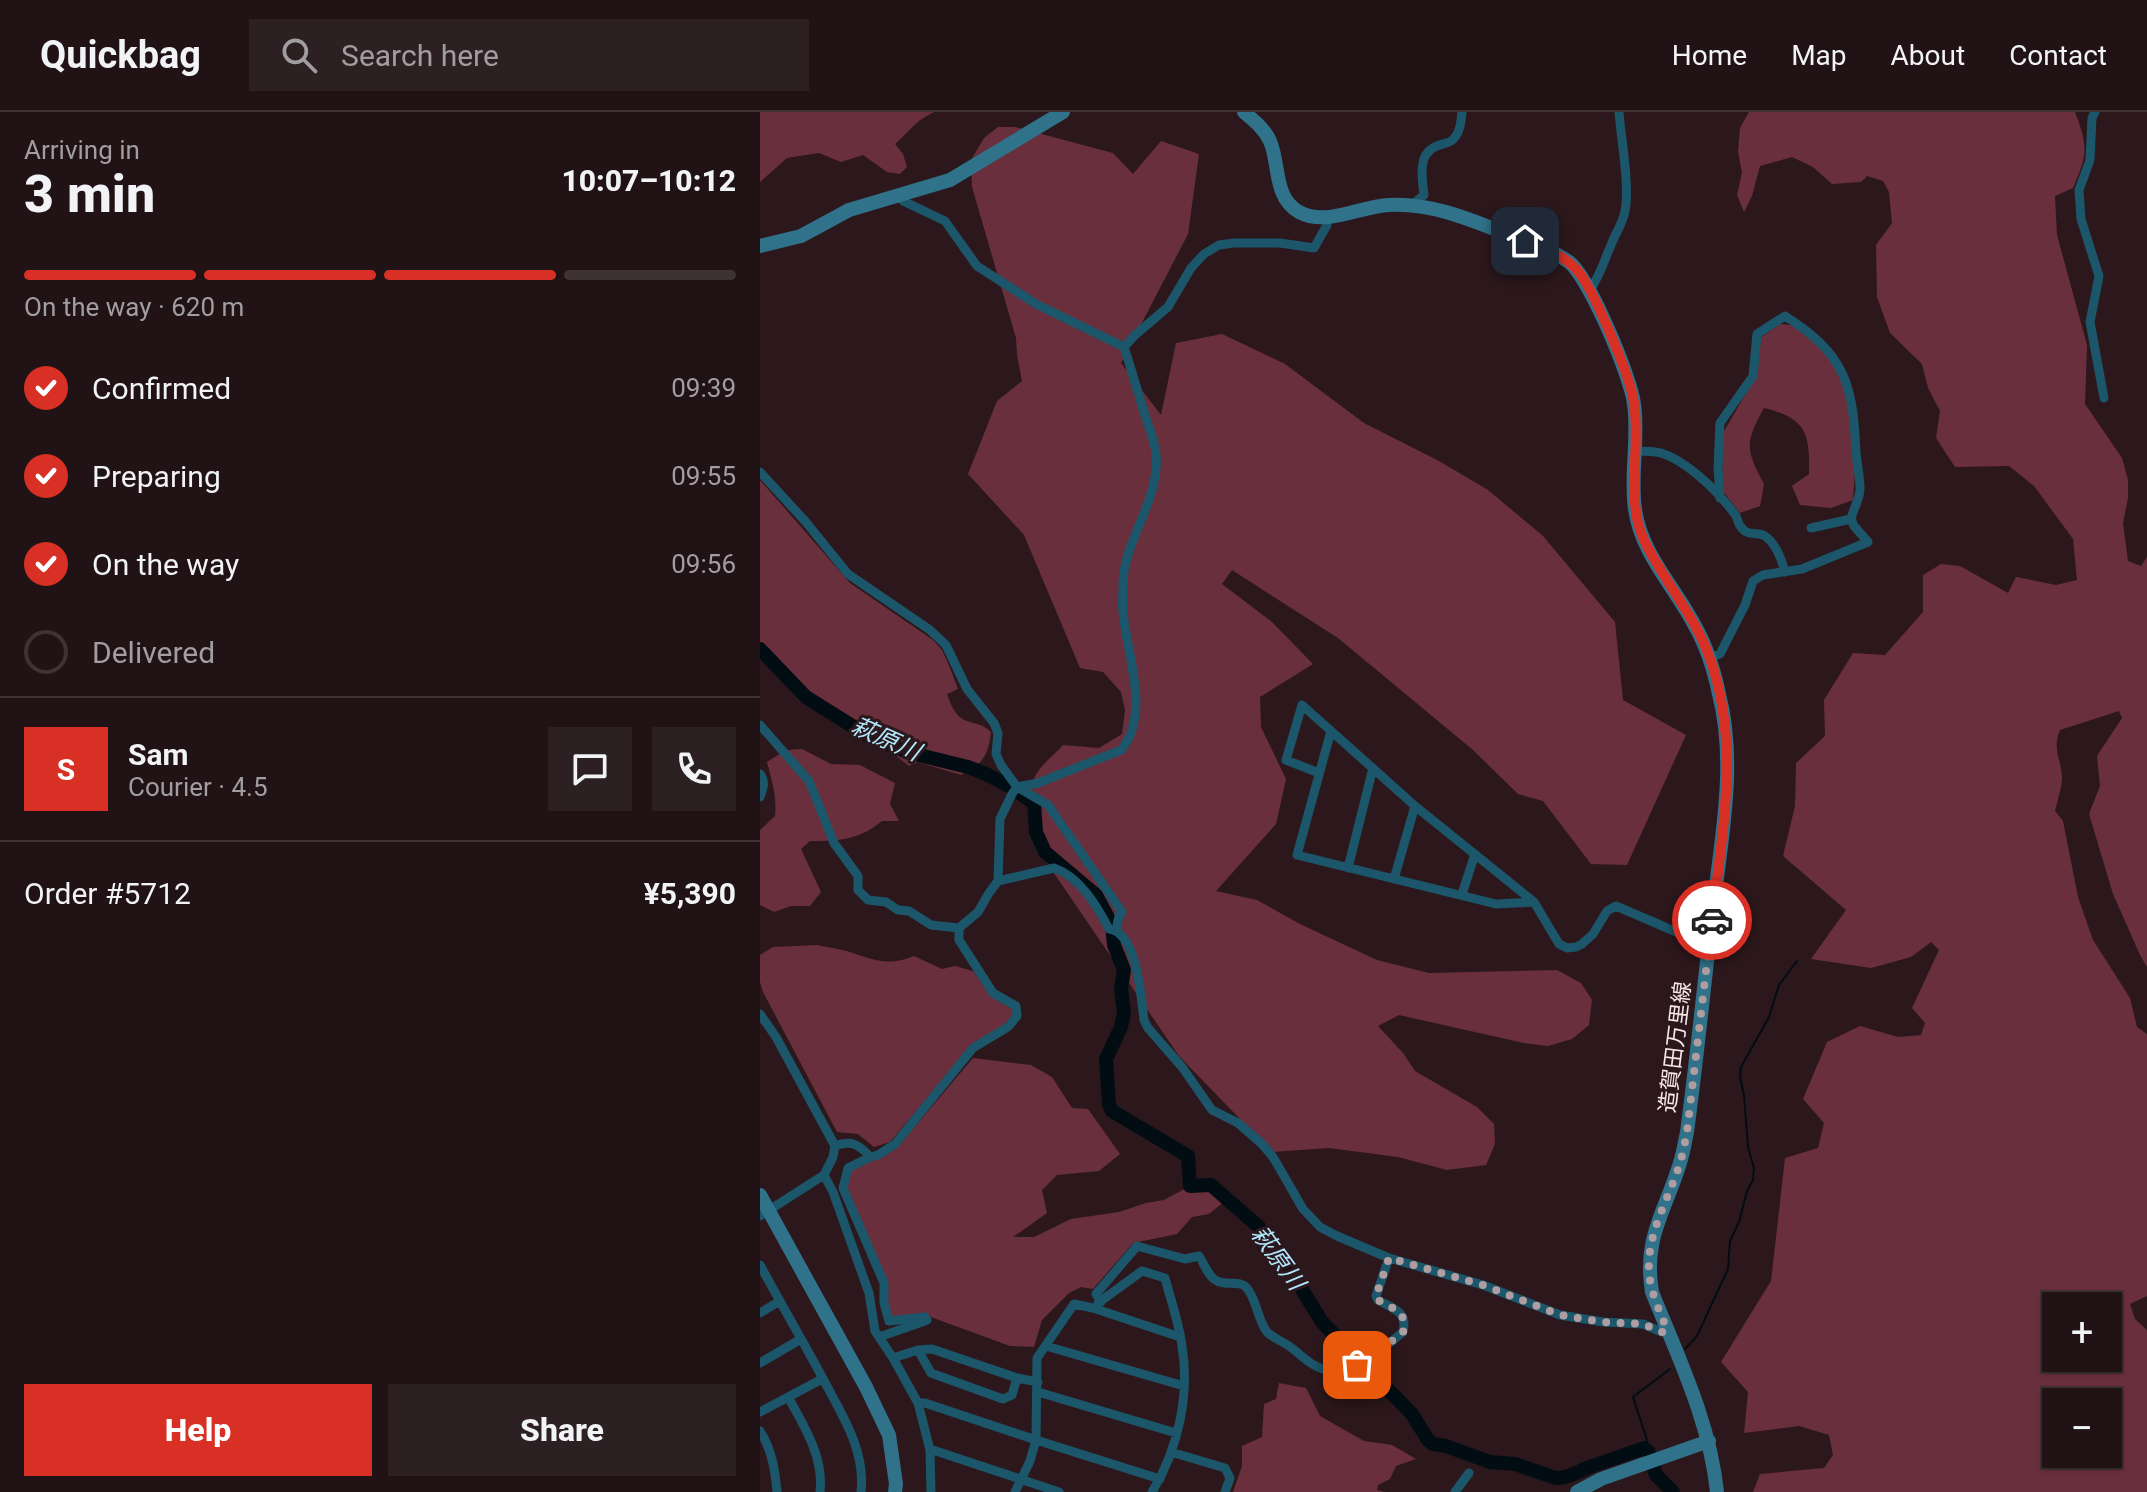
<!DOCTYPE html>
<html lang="en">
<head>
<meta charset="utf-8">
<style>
  body { margin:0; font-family:Roboto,"Noto Sans JP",sans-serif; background:#2d2022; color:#f1f3f6; height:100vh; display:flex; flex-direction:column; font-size:30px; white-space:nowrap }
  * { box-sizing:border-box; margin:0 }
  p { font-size:26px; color:#a29ea0 }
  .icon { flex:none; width:44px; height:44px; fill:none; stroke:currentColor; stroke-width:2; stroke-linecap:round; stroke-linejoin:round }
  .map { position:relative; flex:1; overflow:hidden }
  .details { display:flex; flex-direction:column; background:#211215; width:760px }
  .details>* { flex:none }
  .fabs { position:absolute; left:1282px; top:1180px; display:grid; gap:16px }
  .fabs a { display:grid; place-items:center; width:80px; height:80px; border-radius:0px; background:#211215; box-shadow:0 2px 6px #0004,0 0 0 2px #3e3234; font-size:40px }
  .pin { position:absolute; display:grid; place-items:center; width:68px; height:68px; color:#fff; margin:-34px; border-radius:16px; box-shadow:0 4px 12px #0006 }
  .courier { position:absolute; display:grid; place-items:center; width:80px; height:80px; margin:-40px; border:6px solid #d93025; border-radius:50%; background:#fff; color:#222; box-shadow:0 2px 10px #0007 }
  .summary em { font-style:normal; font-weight:800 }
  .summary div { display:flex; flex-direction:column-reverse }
  .summary { display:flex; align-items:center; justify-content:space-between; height:136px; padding:0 24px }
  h1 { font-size:52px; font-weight:800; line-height:60px }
  .bar { display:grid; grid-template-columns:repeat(4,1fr); gap:12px 8px; align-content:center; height:96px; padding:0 24px }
  .bar i { height:10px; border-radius:6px; background:#3e3234 }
  .bar .on { background:#d93025 }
  .bar p { grid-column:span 4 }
  .line { display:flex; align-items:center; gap:20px; padding:0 24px; border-top:2px solid #3e3234 }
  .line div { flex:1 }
  .round { display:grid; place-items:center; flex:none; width:84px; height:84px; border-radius:0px; background:#2d2022 }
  ol { padding:0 24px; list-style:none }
  li { display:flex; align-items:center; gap:24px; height:88px }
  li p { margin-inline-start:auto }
  li .icon { padding:8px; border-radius:50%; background:#d93025; color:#fff; stroke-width:4 }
  li:last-child { color:#a29ea0 }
  li i { width:44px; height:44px; border:4px solid #3e3234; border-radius:50% }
  .action { display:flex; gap:16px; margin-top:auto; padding:16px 24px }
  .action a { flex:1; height:92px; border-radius:0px; background:#d93025; color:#fff; font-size:32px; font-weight:800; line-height:92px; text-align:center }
  .action a+a { background:#2d2022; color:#f1f3f6 }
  header { display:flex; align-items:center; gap:48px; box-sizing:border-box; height:112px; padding:0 40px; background:#211215; border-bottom:2px solid #3e3234 }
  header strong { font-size:38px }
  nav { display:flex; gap:44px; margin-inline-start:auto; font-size:28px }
  .search { width:560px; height:72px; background:#2d2022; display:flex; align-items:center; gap:20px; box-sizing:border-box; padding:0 28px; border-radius:0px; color:#a29ea0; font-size:30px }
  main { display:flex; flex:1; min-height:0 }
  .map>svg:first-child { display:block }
</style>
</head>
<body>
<header>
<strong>Quickbag</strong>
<div class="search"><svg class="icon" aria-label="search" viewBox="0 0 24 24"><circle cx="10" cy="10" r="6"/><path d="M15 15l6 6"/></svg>Search here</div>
<nav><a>Home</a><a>Map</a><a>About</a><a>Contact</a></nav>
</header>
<main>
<section class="details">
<div class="summary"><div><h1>3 min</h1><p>Arriving in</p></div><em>10:07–10:12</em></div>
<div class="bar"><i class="on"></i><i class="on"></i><i class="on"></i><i></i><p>On the way · 620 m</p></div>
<ol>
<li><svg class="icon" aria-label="check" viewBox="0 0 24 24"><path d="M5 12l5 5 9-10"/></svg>Confirmed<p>09:39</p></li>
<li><svg class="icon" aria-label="check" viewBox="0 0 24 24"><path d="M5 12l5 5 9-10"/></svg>Preparing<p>09:55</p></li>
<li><svg class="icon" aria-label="check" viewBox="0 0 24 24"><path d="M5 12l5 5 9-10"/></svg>On the way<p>09:56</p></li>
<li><i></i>Delivered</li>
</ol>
<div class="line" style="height:144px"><b class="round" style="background:#d93025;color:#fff">S</b><div><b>Sam</b><p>Courier · 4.5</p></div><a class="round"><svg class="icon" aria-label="chat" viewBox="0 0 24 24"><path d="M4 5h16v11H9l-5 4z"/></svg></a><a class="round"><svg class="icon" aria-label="phone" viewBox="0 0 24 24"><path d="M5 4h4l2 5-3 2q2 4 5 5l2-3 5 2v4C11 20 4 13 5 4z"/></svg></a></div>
<div class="line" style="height:104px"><div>Order #5712</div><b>¥5,390</b></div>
<div class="action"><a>Help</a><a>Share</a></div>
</section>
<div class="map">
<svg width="1387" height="1380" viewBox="0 0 1387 1380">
  <rect width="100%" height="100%" fill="#2c181c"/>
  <path fill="#6a2f3c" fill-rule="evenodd" d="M 0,0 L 174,0 C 155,9 150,19 135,32 L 143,42 L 147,55 L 140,62 L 127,60 L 103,43 L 81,50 L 59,41 L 27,46 L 0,70 Z
    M 989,0 L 1315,0 C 1328,35 1328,41 1313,76 L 1295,84 L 1297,123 L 1327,233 L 1325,292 L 1362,346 L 1368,368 L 1368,386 L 1363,411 L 1368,449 L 1381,454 L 1387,445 L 1387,855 L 1380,843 L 1353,782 L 1329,702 L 1340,674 L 1337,644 L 1362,606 L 1359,599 L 1300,618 C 1292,637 1301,647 1302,665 C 1302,676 1297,689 1295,699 L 1303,709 L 1318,785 L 1333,828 L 1370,886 L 1377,915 L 1387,922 L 1387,1184 L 1370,1192 L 1375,1207 L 1387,1218 L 1387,1380 L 993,1380 L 1000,1362 L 1064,1356 L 1073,1343 L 1069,1323 L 1039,1314 L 984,1321 L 988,1280 L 961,1250 L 1011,1169 L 1025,1046 L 1058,1036 L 1064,1011 L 1043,987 L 1067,930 L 1100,914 L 1138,925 L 1161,923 L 1165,911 L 1152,896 L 1179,838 L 1171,830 L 1151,845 L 1111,856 L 1051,847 L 1086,798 L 1023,744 L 1035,694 L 1036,651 L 1065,624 L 1064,588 L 1093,541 L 1125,543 L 1163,500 L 1163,463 L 1181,452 L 1200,454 L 1248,481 L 1256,465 L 1296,473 L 1317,468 L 1313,427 L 1274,374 L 1249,354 L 1195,355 L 1176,326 L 1180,299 L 1168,276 L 1162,252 L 1130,221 L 1117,185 L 1116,133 L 1132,111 L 1129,80 L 1123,69 L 1107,64 L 1101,70 L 1072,72 L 1053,55 L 1032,45 L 1000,54 L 992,84 L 984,100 L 977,83 L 982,61 L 978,39 L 980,16 ZM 1296,1194 L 1348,1194 L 1348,1246 L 1296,1246 ZM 1296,1290 L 1348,1290 L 1348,1342 L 1296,1342 Z
    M 238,15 L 255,15 L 353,41 L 373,62 L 401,29 L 439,42 L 428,122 L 361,251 L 401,303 L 416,231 L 462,222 L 525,252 L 604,311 L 679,349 L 728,378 L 783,424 L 855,510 L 863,588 L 926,623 L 867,753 L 831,752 L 783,689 L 758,682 L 713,638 L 578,526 L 472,458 L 462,472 L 512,510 L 553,552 L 500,585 L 501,615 L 526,667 L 516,712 L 456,779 L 497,788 L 540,812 L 617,848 L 669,861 L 797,858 L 821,871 L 832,888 L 829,913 L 812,927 L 788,934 L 764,931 L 639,903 L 618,914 L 643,941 L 655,959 L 717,995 L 734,1012 L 735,1032 L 726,1053 L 687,1058 L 638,1045 L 569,1036 L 512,1040 L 419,944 L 285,748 C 274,722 260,689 277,661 C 283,651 295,642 303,633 L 339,636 L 362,622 L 365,598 L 361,580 L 343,560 L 320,556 L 264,423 L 208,362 L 237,289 L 262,269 L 257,243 L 256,226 L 212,75 L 211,48 L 224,26 Z
    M 1020,212 L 1031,213 L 1052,226 L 1076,253 L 1093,300 L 1095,358 L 1093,388 L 1071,396 L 1040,393 L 1032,374 L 1049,362 C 1050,321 1046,306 1004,296 C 985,331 985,336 1004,372 L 1000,394 L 980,401 L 962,378 L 963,321 L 995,266 L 1000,226 Z
    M 0,368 L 90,471 L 173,528 L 182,538 L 188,551 L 198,577 L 187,582 C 191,593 195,605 207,609 C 218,613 221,611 231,620 C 228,644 223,652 201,663 L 158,650 L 149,654 L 107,621 L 30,578 L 4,536 L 0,536 Z
    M 42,637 L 71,652 L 100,653 L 135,671 L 130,692 L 139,709 L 122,709 C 99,728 79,729 50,729 L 41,737 L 61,780 L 50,794 L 31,794 L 14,800 L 0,793 L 0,718 L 15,704 C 17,685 12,669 7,650 L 26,638 Z
    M 57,833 C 65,835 75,836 83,838 C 111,846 125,856 154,844 L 182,857 L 195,854 L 213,859 L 232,884 L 251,894 L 253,901 L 252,909 L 211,934 L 130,1030 L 114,1035 L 98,1022 L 77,1020 L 3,880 L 0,870 L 0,843 L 13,835 Z
    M 213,946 L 271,953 L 292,965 L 312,996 L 328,997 L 360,1042 L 339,1059 L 297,1063 L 282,1078 L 287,1101 L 253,1125 L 274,1125 L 311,1107 L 359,1100 L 386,1091 L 404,1088 L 430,1074 L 451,1075 L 465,1089 L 449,1102 L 432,1105 L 417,1122 L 373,1131 L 333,1177 L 321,1175 L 309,1181 L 282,1208 L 274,1235 L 250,1234 L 168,1204 L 128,1205 L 122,1171 L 83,1077 L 92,1052 L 135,1038 Z
    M 519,1271 L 546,1276 L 560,1304 L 604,1329 L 632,1333 L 656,1347 L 636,1354 L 630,1367 L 618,1373 L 617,1378 L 625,1380 L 473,1380 L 482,1354 L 482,1334 L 502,1325 L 504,1292 L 516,1287 Z"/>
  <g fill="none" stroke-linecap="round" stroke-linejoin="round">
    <path stroke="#010d13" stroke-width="2" d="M 925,1237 L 937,1224 L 968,1157 L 970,1129 L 979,1110 L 987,1079 L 993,1068 L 994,1056 L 988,1035 L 984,984 L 980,964 L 981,955 L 1009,905 L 1019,873 L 1037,849
      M 888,1339 L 887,1328 L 873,1285 L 910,1257"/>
    <path stroke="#010d13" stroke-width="14" d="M 0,537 L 46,585 L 105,622 L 147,640 L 208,655 L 226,662 L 249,674 L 274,691 L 276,720 L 285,740 L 336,783 L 352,813 L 354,833 L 364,858 L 361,877 L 364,900 L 361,915 L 346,947 L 349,992 L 352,999 L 428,1044 L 430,1074 L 451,1073 L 499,1115 L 500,1126 L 505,1135 L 524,1148 L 562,1210 L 652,1302 L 668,1328 L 673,1332 L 686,1334 L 730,1350 L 755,1352 L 796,1366 C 808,1366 815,1361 827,1356 C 846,1349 865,1343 884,1336 L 888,1339 L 896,1363 L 913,1380"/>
    <path stroke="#1b566a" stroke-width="9" d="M 1335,0 L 1332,6 L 1330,48 L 1319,78 L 1321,107 L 1339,164 L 1330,210 L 1344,286
      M 652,93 L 664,83 C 662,67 658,44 673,36 C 679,32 686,32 691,29 C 700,23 701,10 702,0
      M 830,178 C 840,164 844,149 851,133 C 855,122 863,111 865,99 C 870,73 861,28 859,0
      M 364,235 L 375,223 L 408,195 L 431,156 L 444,142 L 459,133 L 474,131 L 520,131 L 554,136 L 567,113 L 566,105
      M 876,339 C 884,339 893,339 901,341 C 927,349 960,381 976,404 C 978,408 978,412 981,415 C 987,424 995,420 1003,423 C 1015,429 1022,448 1025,460
      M 0,360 L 45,409 L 88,462 L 170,518 L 186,533 L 207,577 L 234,611 L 238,621 L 236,642 L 241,653 L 257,675 L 288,693 L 362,800 L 359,804 L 356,818
      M 1051,416 L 1091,407
      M 949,545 L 960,542 L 985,493 L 993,469 L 1003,463 L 1042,457 L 1108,430 L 1094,414 L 1091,407 C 1093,397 1100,387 1100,377 C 1100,365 1097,352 1096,340 C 1093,272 1085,242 1025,204 L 997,222 L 993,264 L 960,311 L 958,356 L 960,386
      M 0,613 L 49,669 L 74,731 L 98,764 L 98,778 L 108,788 L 126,790 L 138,798 L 149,799 L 171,813 L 199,816
      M 571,619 L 537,743 L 736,792 L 774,790
      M 559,661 L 526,648 L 542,593 L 655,694 L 774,790 L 799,832 L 807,836 L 816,835 L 822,832 L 833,822 L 847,799 L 856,794 L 949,834
      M 0,662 C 6,670 3,676 0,685
      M 588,756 L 613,656
      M 634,767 L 655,694
      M 238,769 L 294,756 C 320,765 337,794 349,817 C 377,820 381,885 384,908 L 388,916 L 422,955 L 452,998 L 478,1011 L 502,1032 L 513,1045 L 543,1097 L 560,1115 L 577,1124 L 629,1146 L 723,1173 L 800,1203 L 843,1210 L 883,1212 L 902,1220 L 907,1218
      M 702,782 L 715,742
      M 0,902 L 16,925 L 75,1034 L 73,1045 L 64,1063 L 0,1104
      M 75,1034 C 91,1028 99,1032 110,1045 L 118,1043 L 135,1032 L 213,936 L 248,915 L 257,904 L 256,894 L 233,881 L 199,828 L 199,816 L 218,800 L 229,781 L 238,769 L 240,707 L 252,682 L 257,675 L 278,671 L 361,638 C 391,602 367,543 363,501 C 362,491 363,481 363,471 C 364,427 400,390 396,341 C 394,327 388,313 384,300 C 377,278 371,256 364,235 L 276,192 L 217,154 L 185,109 L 143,89 L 139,84
      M 110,1045 L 88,1056 L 83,1076 L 124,1171 L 124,1191 L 129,1209 L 165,1205 L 167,1208
      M 64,1063 L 73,1080 L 109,1181 L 115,1219 L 133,1246 L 158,1291 L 170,1338 L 171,1380
      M 0,1153 C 20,1190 41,1226 61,1263 C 80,1300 106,1337 101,1380
      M 341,1190 L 336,1182 L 377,1134 L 425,1147 L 439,1144 C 444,1151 448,1165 457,1169 C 466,1174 479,1168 486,1175 C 497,1187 497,1207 507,1220 C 514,1227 525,1230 533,1237 C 541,1243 548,1251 558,1255 C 591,1271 619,1239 643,1220 C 648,1199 633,1197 618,1188 L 616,1184 L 629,1146
      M 338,1191 L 382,1159 L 405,1166 C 411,1189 419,1211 422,1234 C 430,1283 418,1338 392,1380
      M 0,1201 L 20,1189
      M 119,1225 L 165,1209
      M 286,1234 L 424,1274
      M 158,1238 L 171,1261 L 243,1287 L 252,1283 L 257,1266
      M 133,1246 L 158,1238 L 172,1237 L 257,1266 L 278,1270
      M 0,1251 L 41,1227
      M 278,1280 L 416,1321
      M 28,1285 C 44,1314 64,1345 60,1380
      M 158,1291 L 165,1291 L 276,1328 L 400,1367
      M 0,1300 L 62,1267
      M 0,1319 C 12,1338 15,1358 17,1380
      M 170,1338 L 176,1339 L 299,1380
      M 411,1340 L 465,1356 L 470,1366 L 465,1380
      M 255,1380 L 270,1349 L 276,1328 L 277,1246 L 314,1192 L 333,1196 L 420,1225
      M 695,1380 L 709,1361"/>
    <path stroke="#2f728a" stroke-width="14" d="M 484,0 C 494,9 504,16 510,29 C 520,52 513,85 539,100 C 567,115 600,94 629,93 C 672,91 709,107 749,123 C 769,130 791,137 809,150 C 829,165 871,265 874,292 C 879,327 870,363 875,397 C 881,442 915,475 935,514 C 947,535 954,558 959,582 C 977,652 961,727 953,798 C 944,872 937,946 927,1020 C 925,1030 923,1041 920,1051 C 905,1100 883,1126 892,1180 C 918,1245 950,1310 957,1380
      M 0,134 L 41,124 L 89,98 L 190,68 L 303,0
      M 0,1083 L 106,1275 L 129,1323 L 136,1372 L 135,1380
      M 817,1380 L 841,1367 L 949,1329"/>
  </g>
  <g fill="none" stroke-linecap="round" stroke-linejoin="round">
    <path stroke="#af9ea1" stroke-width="8" stroke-dasharray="0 14.4" d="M 597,1253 L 606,1250 L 643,1220 C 648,1199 633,1197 618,1188 L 616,1184 L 629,1146 L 723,1173 L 800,1203 L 843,1210 L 883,1212 L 902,1220 L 907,1218 C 900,1199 890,1180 889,1159 C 887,1120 909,1087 920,1051 C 923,1041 925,1030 927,1020 L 952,808"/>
    <path stroke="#d93025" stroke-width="10" d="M 765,129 C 783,136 804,143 817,158 C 833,176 871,266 874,291 C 880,331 869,372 878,411 C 883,431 895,448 905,465 C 921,491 939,516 949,544 C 981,630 962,720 952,808"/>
  </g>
  <g text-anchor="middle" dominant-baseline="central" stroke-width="6" stroke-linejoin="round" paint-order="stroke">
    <g font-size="22" fill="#f5e6e8" stroke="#2c181c">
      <text transform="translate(915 935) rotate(-83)">造賀田万里線</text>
    </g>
    <g font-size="24" font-style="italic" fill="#b1e8fe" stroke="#2c181c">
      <text transform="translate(126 627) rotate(24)">萩原川</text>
      <text transform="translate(518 1146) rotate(54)">萩原川</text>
    </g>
  </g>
</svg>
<div class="fabs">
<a>+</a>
<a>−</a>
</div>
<div class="pin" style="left:597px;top:1253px;background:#ea580c"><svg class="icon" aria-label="bag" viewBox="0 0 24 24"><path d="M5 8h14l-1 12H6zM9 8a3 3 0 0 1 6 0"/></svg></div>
<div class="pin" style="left:765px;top:129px;background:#1f2937"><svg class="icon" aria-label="home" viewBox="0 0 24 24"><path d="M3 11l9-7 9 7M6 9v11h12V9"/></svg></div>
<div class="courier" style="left:952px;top:808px"><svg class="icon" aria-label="car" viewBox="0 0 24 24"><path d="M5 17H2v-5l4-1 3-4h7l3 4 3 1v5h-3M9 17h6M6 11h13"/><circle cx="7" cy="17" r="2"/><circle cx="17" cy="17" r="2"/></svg></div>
</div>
</main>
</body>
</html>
